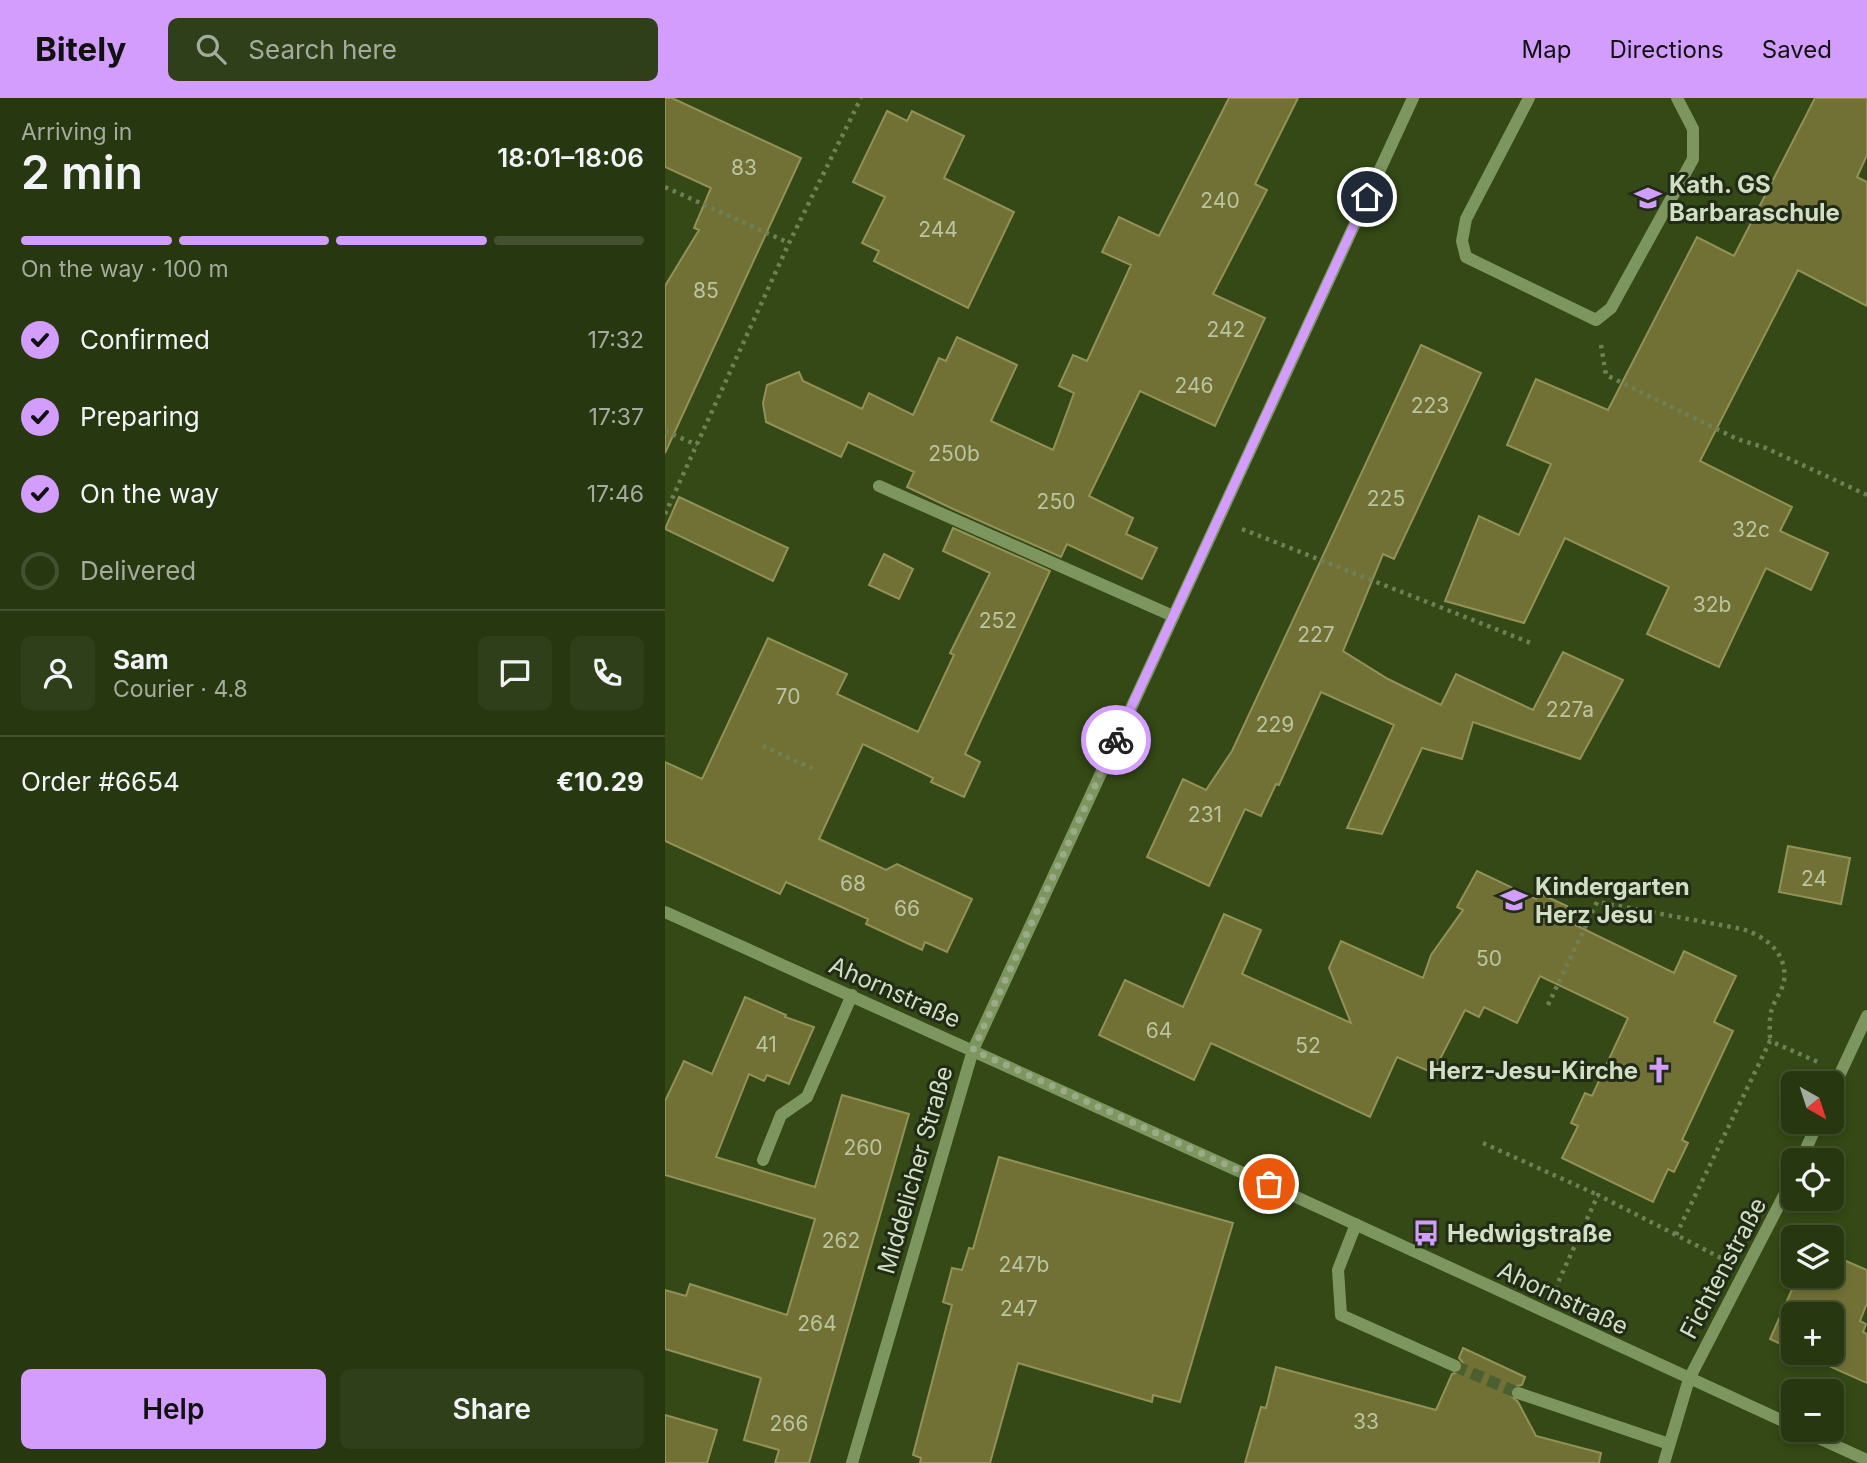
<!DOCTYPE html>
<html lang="en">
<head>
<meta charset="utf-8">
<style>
  body { margin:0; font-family:Inter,sans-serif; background:#2f3f19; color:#f1f3f6; height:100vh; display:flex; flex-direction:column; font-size:26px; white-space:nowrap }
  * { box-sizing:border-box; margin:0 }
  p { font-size:23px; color:#a4ac9f }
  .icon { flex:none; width:38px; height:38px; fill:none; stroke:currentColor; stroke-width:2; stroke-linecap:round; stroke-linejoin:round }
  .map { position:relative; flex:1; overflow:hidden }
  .sheet { display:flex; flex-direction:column; background:#273710; width:665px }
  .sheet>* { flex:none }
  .needle { width:46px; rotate:141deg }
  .buttons { position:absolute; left:1116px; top:973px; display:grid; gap:14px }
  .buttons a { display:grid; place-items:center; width:63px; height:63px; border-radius:10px; background:#273710; box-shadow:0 4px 10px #0003,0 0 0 2px #435130; font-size:35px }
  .pin { position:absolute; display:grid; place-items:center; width:60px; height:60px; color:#fff; margin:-30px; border:4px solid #fff; border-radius:50%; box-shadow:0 2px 7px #0007 }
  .courier { position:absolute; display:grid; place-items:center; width:70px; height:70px; margin:-35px; border:5px solid #d29dfd; border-radius:50%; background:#fff; color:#222; box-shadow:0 2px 9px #0007 }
  .headline em { font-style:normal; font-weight:600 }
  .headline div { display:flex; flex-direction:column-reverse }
  .headline { display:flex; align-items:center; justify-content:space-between; height:119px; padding:0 21px }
  h1 { font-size:46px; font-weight:600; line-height:52px }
  .bar { display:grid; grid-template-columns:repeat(4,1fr); gap:10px 7px; align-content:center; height:84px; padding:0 21px }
  .bar i { height:9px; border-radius:5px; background:#435130 }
  .bar .active { background:#d29dfd }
  .bar p { grid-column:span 4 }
  .line { display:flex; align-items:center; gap:18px; padding:0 21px; border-top:2px solid #435130 }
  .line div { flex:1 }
  .round { display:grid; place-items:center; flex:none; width:74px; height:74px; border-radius:10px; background:#2f3f19 }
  ol { padding:0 21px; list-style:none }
  li { display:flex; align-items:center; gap:21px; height:77px }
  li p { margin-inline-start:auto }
  li .icon { padding:7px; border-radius:50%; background:#d29dfd; color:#111; stroke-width:4 }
  li:last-child { color:#a4ac9f }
  li i { width:38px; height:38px; border:4px solid #435130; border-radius:50% }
  .primary-button { display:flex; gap:14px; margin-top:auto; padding:14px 21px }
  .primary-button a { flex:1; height:80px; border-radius:10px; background:#d29dfd; color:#111; font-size:28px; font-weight:600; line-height:80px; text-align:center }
  .primary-button a+a { background:#2f3f19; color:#f1f3f6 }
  header { display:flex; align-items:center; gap:42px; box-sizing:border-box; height:98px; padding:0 35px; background:#d29dfd; color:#111 }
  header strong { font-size:33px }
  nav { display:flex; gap:38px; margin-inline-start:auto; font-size:24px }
  .search { width:490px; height:63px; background:#2f3f19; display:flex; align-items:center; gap:18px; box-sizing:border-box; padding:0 24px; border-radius:10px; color:#a4ac9f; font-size:26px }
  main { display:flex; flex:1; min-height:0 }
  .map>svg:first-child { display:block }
</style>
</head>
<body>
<header>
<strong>Bitely</strong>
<div class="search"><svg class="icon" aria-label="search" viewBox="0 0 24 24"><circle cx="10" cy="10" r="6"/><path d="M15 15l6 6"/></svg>Search here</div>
<nav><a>Map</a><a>Directions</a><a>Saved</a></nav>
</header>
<main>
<section class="sheet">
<div class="headline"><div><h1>2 min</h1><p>Arriving in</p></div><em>18:01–18:06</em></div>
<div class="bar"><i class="active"></i><i class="active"></i><i class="active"></i><i></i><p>On the way · 100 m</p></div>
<ol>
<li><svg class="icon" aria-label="check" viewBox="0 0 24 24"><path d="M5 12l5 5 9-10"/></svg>Confirmed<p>17:32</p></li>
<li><svg class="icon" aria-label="check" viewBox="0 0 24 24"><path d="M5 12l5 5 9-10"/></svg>Preparing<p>17:37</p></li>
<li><svg class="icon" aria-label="check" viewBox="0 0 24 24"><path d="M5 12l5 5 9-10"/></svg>On the way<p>17:46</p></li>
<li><i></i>Delivered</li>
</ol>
<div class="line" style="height:126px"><a class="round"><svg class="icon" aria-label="person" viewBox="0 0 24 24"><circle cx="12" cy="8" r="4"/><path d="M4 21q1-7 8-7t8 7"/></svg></a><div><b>Sam</b><p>Courier · 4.8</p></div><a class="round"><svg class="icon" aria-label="chat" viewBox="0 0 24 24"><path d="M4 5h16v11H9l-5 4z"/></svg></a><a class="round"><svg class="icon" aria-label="phone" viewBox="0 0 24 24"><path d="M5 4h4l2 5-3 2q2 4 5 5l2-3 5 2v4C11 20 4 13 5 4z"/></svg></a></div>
<div class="line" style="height:91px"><div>Order #6654</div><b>€10.29</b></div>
<div class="primary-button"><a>Help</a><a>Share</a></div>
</section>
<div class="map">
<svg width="1202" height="1365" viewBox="0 0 1202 1365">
  <rect width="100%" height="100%" fill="#344915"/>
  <path fill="#717136" stroke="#929257" stroke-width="2" d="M 0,0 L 7,0 L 136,60 L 0,355 L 0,188 L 34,132 L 29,130 L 46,90 L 0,69 Z
    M 564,0 L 633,0 L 590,86 L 602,92 L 548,196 L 600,220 L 550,328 L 475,293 L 424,398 L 468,420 L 461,436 L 492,450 L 477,481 L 402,446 L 396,459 L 286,410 L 242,389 L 249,374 L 183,344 L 176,359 L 101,324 L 98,305 L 102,287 L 134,274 L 138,283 L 197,311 L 204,295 L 248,317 L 274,260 L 281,263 L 292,239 L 352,267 L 326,323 L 388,352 L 409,295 L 394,288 L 408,257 L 422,263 L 466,167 L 437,154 L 454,119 L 494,138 Z
    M 1150,0 L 1202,0 L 1202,57 L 1192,79 L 1202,84 L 1202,208 L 1133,172 L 1035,363 L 1127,409 L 1115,433 L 1163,455 L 1146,492 L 1101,470 L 1054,569 L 982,536 L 1004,489 L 900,440 L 859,525 L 780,503 L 814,418 L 854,437 L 886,366 L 842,347 L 871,281 L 943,312 L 1032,139 L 1069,158 Z
    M 222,13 L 242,23 L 247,13 L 299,38 L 279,80 L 349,114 L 303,210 L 209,163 L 214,153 L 197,145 L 220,99 L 188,84 Z
    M 756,247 L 816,275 L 729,461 L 718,456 L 678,553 L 723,581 L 776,607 L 791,576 L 868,612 L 898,554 L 958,582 L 915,661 L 808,624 L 797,661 L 757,650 L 717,736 L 682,730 L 729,627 L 656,594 L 614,687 L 611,686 L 596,718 L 580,711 L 544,788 L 482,759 L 518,681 L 541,692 L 567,653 Z
    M 14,399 L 123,450 L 108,483 L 0,431 Z
    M 288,430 L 385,473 L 300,656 L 315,664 L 299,699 L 266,684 L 268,680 L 198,646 L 154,741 L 221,772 L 232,766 L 307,801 L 282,854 L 260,844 L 257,852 L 244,846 L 201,826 L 203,821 L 121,784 L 115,796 L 0,743 L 0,664 L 37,681 L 103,540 L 182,576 L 172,596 L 253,634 L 289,557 L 285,555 L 325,475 L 278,453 Z
    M 219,456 L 248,471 L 234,501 L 204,487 Z
    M 1123,748 L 1185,760 L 1176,806 L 1114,794 Z
    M 812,773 L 871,801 L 874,795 L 902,808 L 898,821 L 1009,875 L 1019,853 L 1071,878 L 1049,924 L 1068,933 L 1017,1042 L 1023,1045 L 1009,1074 L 1003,1071 L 988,1104 L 897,1060 L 913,1028 L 906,1025 L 920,995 L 927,998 L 963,920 L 875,878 L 852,925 L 819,909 L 814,919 L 800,912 L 768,975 L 732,959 L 705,1019 L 546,945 L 529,982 L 434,937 L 460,882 L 518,909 L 559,816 L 596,832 L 577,876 L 686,925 L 664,870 L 676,843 L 758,880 L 766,857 L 798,812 L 792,809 Z
    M 80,899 L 121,917 L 120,919 L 149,929 L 124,986 L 102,977 L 99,983 L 84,976 L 51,1059 L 150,1089 L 177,997 L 244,1016 L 144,1365 L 110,1365 L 114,1352 L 79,1342 L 96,1280 L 0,1251 L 0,1192 L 21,1198 L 25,1186 L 122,1217 L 150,1121 L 0,1077 L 0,1003 L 19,963 L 47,976 Z
    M 334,1059 L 568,1125 L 515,1304 L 488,1297 L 487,1304 L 353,1265 L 325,1365 L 255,1365 L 256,1360 L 248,1357 L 287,1207 L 278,1204 L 287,1170 L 297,1172 L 304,1150 L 308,1151 Z
    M 1167,1157 L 1202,1172 L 1202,1205 L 1195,1223 L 1201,1226 L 1198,1234 L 1202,1236 L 1202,1285 L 1135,1255 L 1167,1255 L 1167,1216 L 1129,1216 L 1129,1252 L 1105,1241 L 1133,1178 L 1167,1178 Z
    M 798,1250 L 860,1279 L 857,1287 L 847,1289 L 844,1296 L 853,1304 L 871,1338 L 936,1355 L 934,1365 L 580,1365 L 596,1309 L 601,1310 L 611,1269 L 771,1312 L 787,1276 L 798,1272 L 799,1266 L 794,1260 Z
    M 0,1317 L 52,1332 L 42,1365 L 0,1365 Z"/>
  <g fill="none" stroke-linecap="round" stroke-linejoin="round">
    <path stroke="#4c602f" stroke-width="12" stroke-dasharray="12 6" stroke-linecap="butt" d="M 790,1268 L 853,1295"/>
    <path stroke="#6e8055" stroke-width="4.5" stroke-dasharray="3.5 5" stroke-linecap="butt" d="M 0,89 L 124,145
      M 936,247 L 941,277 L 1072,341 L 1101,350 L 1202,397
      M 0,333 L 32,347
      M 0,416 L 124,145 L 196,0
      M 577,431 L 866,545
      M 98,648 L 148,671
      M 883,907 L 932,804 L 1077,831 C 1100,838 1123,855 1119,883 C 1117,894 1108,904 1106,914 C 1104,923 1105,934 1105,943
      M 818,1045 L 933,1097
      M 1011,1137 L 1105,943 L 1153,964
      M 890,1191 L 933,1097 L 1058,1161"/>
    <path stroke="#7d9660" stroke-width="12" d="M 864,0 L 801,121 L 797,143 L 801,159 L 931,222 L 946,210 L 1028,61 L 1028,31 L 1012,0
      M 214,388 L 508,518
      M 0,814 L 629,1098 L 1129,1328
      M 1167,993 L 1202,918
      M 98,1062 L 116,1017 L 142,999 L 187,897
      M 1136,1062 L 1153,1024
      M 691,1126 L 673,1172 L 676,1217 L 790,1268
      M 853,1295 L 1004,1346
      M 1136,1332 L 1202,1362
      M 187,1365 L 308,952 L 748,0
      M 999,1365 L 1024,1281 L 1129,1078"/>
  </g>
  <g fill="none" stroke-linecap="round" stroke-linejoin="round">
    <path stroke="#9baa87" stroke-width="7" stroke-dasharray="0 12.6" d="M 451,642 L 308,952 L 604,1086"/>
    <path stroke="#d29dfd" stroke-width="9" d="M 451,642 L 702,99"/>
  </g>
  <defs>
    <g id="school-bare" transform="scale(2.1)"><path d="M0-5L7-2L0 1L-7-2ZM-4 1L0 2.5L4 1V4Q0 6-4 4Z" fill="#d29dfd" stroke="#212b15" stroke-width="2.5" paint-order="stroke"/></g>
    <g id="church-bare" transform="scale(2.1)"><path d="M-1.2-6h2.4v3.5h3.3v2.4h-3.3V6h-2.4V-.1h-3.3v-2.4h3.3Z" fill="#d29dfd" stroke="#212b15" stroke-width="2.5" paint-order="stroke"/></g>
    <g id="bus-bare" transform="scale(2.1)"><path d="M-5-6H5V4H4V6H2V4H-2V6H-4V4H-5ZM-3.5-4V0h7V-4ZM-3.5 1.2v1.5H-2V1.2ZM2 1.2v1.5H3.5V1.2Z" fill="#d29dfd" stroke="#212b15" stroke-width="2.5" paint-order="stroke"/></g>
  </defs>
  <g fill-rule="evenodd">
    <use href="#school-bare" x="983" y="100"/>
    <use href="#school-bare" x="849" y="802"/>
    <use href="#church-bare" x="994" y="972"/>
    <use href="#bus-bare" x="761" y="1135"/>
  </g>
  <g text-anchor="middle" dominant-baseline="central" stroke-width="6" stroke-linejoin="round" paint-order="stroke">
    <g font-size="21" fill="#bac4a0">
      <text x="79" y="69">83</text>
      <text x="555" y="102">240</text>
      <text x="273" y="131">244</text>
      <text x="41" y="192">85</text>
      <text x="561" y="231">242</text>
      <text x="529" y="287">246</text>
      <text x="765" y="307">223</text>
      <text x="289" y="355">250b</text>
      <text x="721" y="400">225</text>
      <text x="391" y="403">250</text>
      <text x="1086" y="431">32c</text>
      <text x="1047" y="506">32b</text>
      <text x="333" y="522">252</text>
      <text x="651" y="536">227</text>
      <text x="123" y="598">70</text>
      <text x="905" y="611">227a</text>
      <text x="610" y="626">229</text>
      <text x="540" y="716">231</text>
      <text x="1149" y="780">24</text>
      <text x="188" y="785">68</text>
      <text x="242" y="810">66</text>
      <text x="824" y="860">50</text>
      <text x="494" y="932">64</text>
      <text x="101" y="946">41</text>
      <text x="643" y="947">52</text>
      <text x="198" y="1049">260</text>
      <text x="176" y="1142">262</text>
      <text x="359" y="1166">247b</text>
      <text x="354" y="1210">247</text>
      <text x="152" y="1225">264</text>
      <text x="701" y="1323">33</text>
      <text x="124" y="1325">266</text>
    </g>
    <g font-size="24" font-weight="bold" fill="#d2dfc4" stroke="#212b15" text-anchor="start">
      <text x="1004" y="86">Kath. GS<tspan x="1004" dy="28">Barbaraschule</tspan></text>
      <text x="870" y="788">Kindergarten<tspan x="870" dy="28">Herz Jesu</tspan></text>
      <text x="973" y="972" text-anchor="end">Herz-Jesu-Kirche</text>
      <text x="782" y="1135">Hedwigstraße</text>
    </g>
    <g font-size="24" fill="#d2dfc4" stroke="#212b15">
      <text transform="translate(230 894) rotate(24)">Ahornstraße</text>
      <text transform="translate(250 1072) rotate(-74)">Middelicher Straße</text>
      <text transform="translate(1058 1170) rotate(-62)">Fichtenstraße</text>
      <text transform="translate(898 1200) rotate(25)">Ahornstraße</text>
    </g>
  </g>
</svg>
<div class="buttons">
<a><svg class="needle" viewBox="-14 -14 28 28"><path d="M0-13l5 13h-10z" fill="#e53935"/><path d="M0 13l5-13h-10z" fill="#a4ac9f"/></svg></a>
<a><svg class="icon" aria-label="locate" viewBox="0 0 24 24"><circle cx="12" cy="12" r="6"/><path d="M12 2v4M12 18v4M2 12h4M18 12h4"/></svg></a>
<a><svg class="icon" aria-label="layers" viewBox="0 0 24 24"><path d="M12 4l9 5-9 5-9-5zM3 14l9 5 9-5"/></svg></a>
<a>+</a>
<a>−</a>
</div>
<div class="pin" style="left:604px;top:1086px;background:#ea580c"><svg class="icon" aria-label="bag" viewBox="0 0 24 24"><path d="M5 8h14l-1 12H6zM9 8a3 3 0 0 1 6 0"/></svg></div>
<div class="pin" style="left:702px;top:99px;background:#1f2937"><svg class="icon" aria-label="home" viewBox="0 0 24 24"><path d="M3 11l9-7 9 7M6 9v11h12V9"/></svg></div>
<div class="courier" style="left:451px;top:642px"><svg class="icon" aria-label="bike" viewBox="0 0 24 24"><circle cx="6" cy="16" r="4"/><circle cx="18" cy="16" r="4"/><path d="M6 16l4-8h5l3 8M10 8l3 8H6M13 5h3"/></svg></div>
</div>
</main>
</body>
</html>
